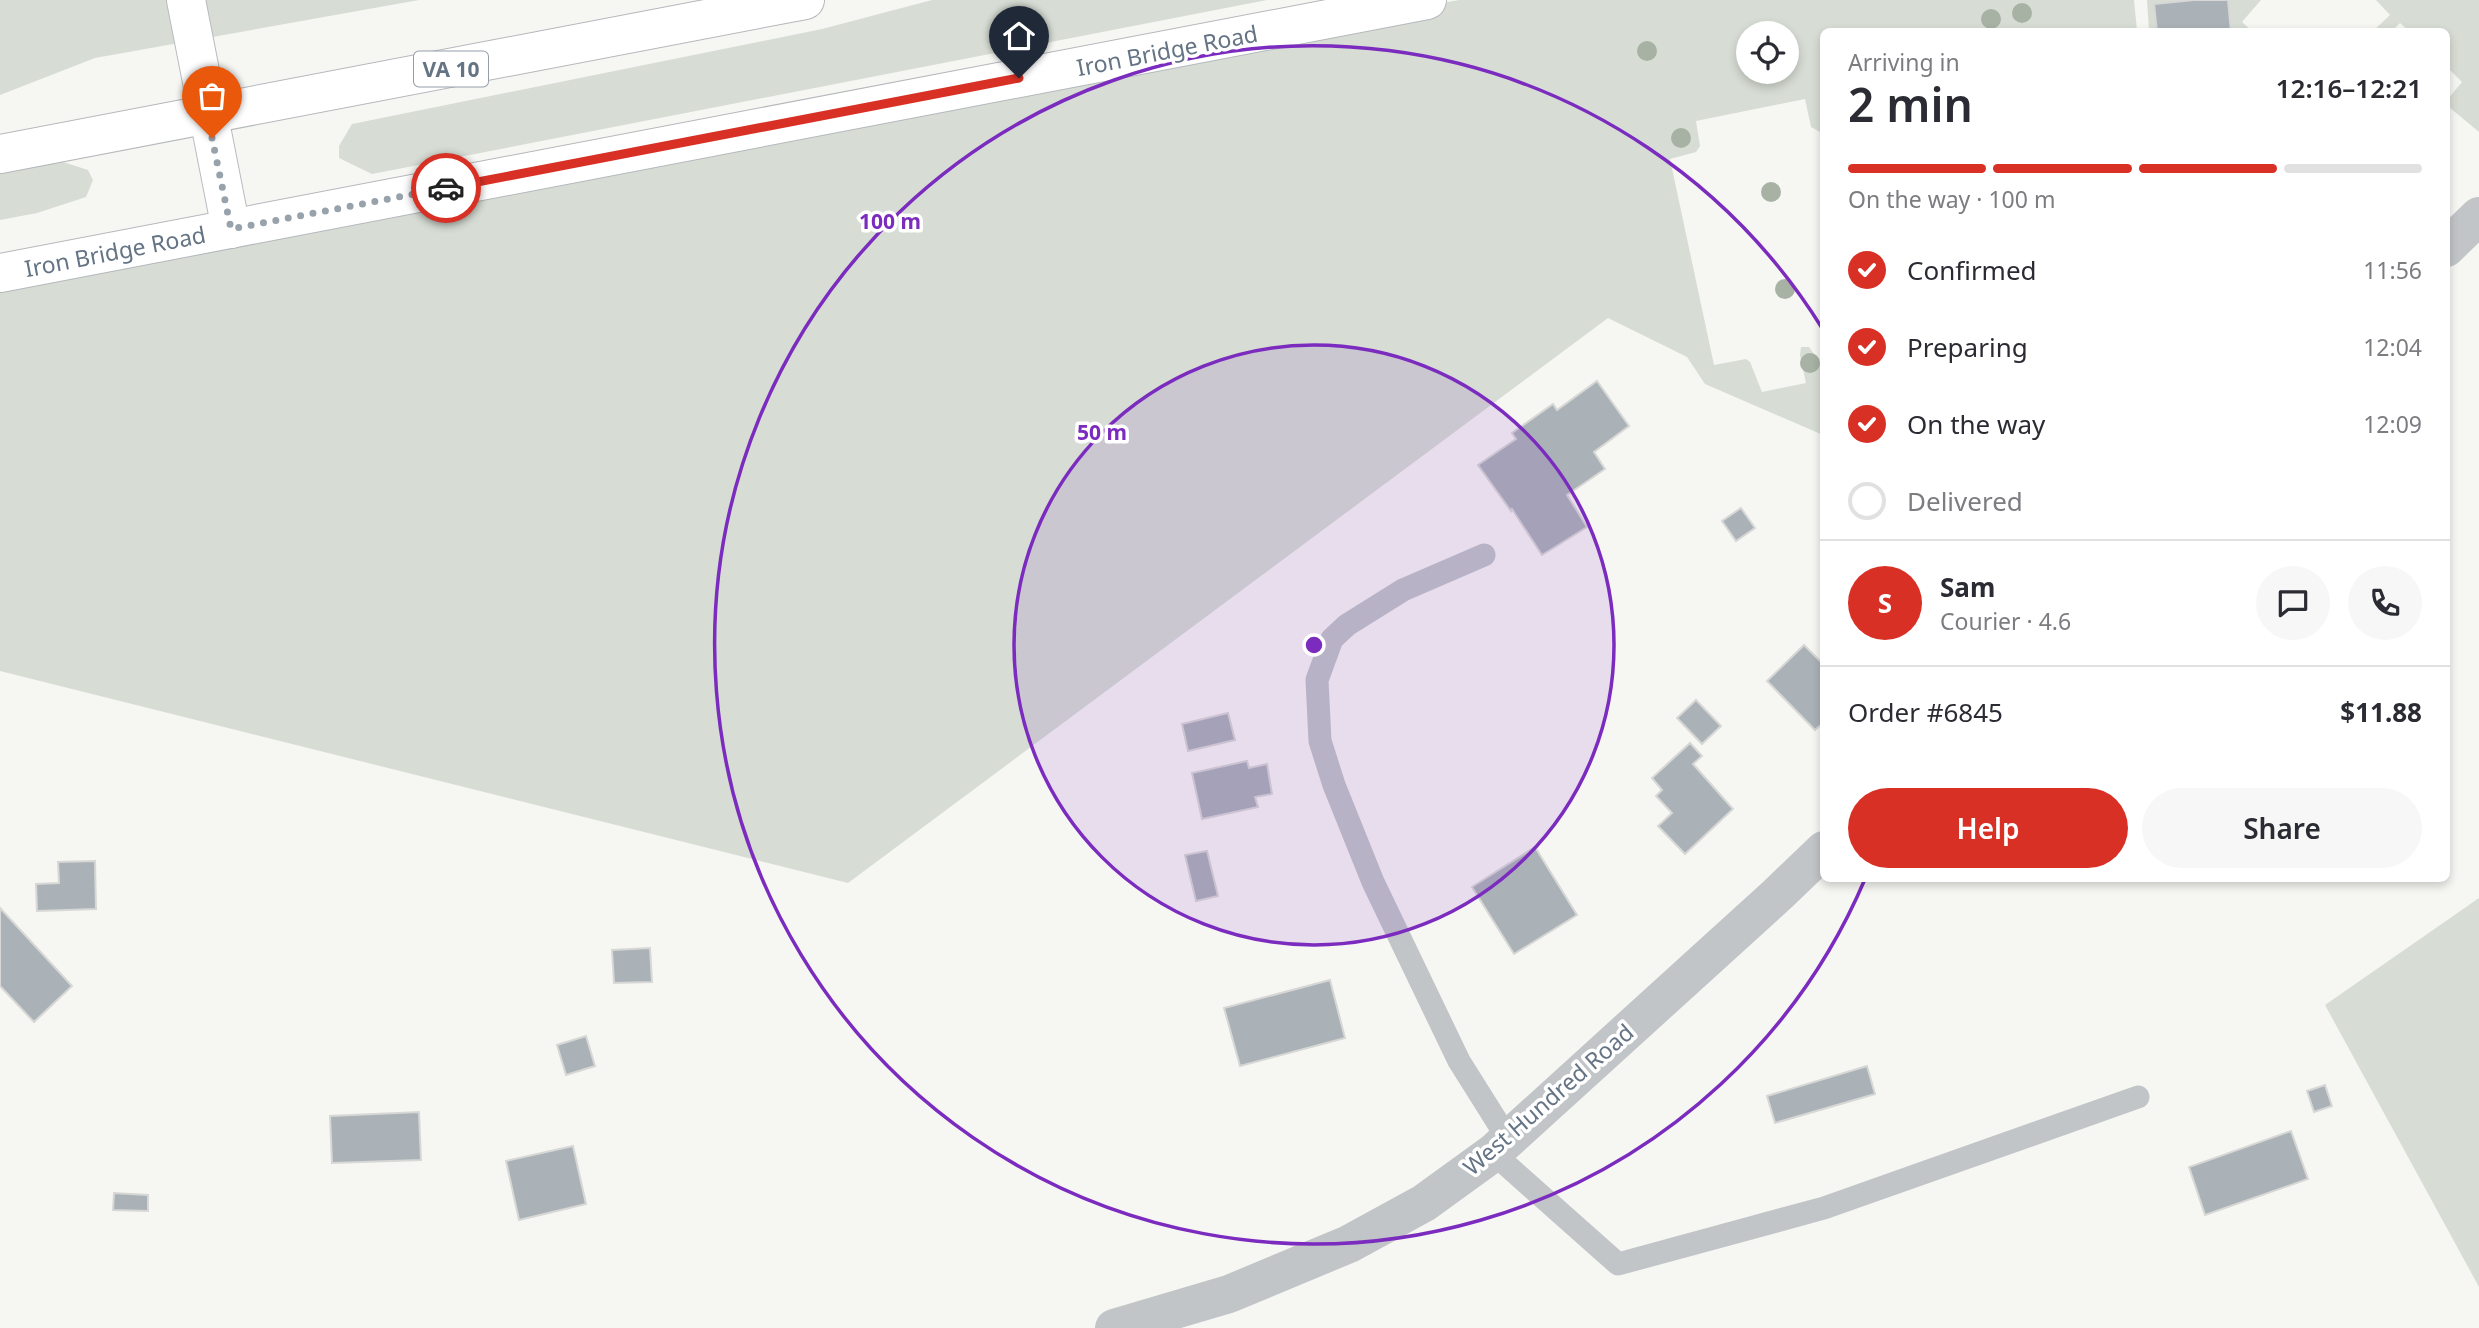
<!DOCTYPE html>
<html lang="en">
<head>
<meta charset="utf-8">
<style>
  body { margin:0; font-family:"Noto Sans",sans-serif; background:#f7f7f7; color:#2b2b33; height:100vh; display:flex; flex-direction:column; font-size:26px; white-space:nowrap }
  * { box-sizing:border-box; margin:0 }
  p { font-size:23px; color:#7c7c81 }
  .icon { flex:none; width:38px; height:38px; fill:none; stroke:currentColor; stroke-width:2; stroke-linecap:round; stroke-linejoin:round }
  .map { position:relative; flex:1; overflow:hidden }
  .details { position:absolute; left:1820px; top:28px; width:630px; height:854px; display:flex; flex-direction:column; background:#fff; border-radius:10px; box-shadow:0 4px 10px #0003 }
  .details>* { flex:none }
  .buttons { position:absolute; left:1736px; top:21px; display:grid; gap:14px }
  .buttons a { display:grid; place-items:center; width:63px; height:63px; border-radius:50%; background:#fff; box-shadow:0 4px 10px #0003; font-size:35px }
  .pin { position:absolute; display:grid; place-items:center; width:60px; height:60px; color:#fff; margin:-72px -30px; border-radius:50% 50% 50% 0; rotate:-45deg; box-shadow:0 0 7px #0007 }
  .pin .icon { rotate:45deg }
  .courier { position:absolute; display:grid; place-items:center; width:70px; height:70px; margin:-35px; border:5px solid #d93025; border-radius:50%; background:#fff; color:#222; box-shadow:0 2px 9px #0007 }
  .headline em { font-style:normal; font-weight:600 }
  .headline div { display:flex; flex-direction:column-reverse }
  .headline { display:flex; align-items:center; justify-content:space-between; height:119px; padding:0 28px }
  h1 { font-size:46px; font-weight:600; line-height:52px }
  .bar { display:grid; grid-template-columns:repeat(4,1fr); gap:10px 7px; align-content:center; height:84px; padding:0 28px }
  .bar i { height:9px; border-radius:5px; background:#e1e1e2 }
  .bar .selected { background:#d93025 }
  .bar p { grid-column:span 4 }
  .line { display:flex; align-items:center; gap:18px; padding:0 28px; border-top:2px solid #e1e1e2 }
  .line div { flex:1 }
  .round { display:grid; place-items:center; flex:none; width:74px; height:74px; border-radius:37px; background:#f7f7f7 }
  ol { padding:0 28px; list-style:none }
  li { display:flex; align-items:center; gap:21px; height:77px }
  li p { margin-inline-start:auto }
  li .icon { padding:7px; border-radius:50%; background:#d93025; color:#fff; stroke-width:4 }
  li:last-child { color:#7c7c81 }
  li i { width:38px; height:38px; border:4px solid #e1e1e2; border-radius:50% }
  .primary-button { display:flex; gap:14px; margin-top:auto; padding:14px 28px }
  .primary-button a { flex:1; height:80px; border-radius:42px; background:#d93025; color:#fff; font-size:28px; font-weight:600; line-height:80px; text-align:center }
  .primary-button a+a { background:#f7f7f7; color:#2b2b33 }
  .map>svg:first-child { display:block }
</style>
</head>
<body>
<div class="map">
<svg width="2479" height="1328" viewBox="0 0 2479 1328">
  <rect width="100%" height="100%" fill="#f6f6f3"/>
  <path fill="#d7ddd4" fill-rule="evenodd" d="M 0,0 L 419,0 L 95,58 L 0,95 Z
    M 932,0 L 1267,0 L 372,174 L 339,158 L 339,146 L 352,124 L 822,29 Z
    M 1459,0 L 2134,0 L 2137,31 L 1824,32 L 1823,131 L 1820,132 L 1811,127 L 1805,99 L 1696,121 L 1700,146 L 1696,152 L 1670,159 L 1714,365 L 1746,359 L 1750,362 L 1762,392 L 1806,383 L 1800,355 L 1801,347 L 1809,347 L 1823,367 L 1823,435 L 1705,384 L 1687,357 L 1608,318 L 848,883 L 0,671 L 0,275 ZM 1748,33 L 1787,33 L 1787,72 L 1748,72 Z
    M 2147,0 L 2194,0 L 2157,32 L 2149,31 Z
    M 2228,0 L 2261,0 L 2242,22 L 2252,31 L 2231,31 Z
    M 2376,0 L 2479,0 L 2479,132 L 2449,107 L 2447,100 L 2462,82 L 2447,67 L 2446,32 L 2409,31 L 2400,23 L 2392,31 L 2373,31 L 2390,15 Z
    M 60,161 L 88,170 L 93,180 L 86,197 L 37,213 L 0,220 L 0,169 Z
    M 2479,898 L 2479,1287 L 2325,1005 Z"/>
  <path fill="#aab2b8" stroke="#d7d8d5" stroke-width="2" d="M 2194,0 L 2228,0 L 2231,32 L 2157,32 L 2154,4 Z
    M 1597,381 L 1629,426 L 1594,452 L 1605,469 L 1567,495 L 1587,527 L 1542,555 L 1512,509 L 1511,511 L 1478,465 L 1516,439 L 1512,433 L 1553,404 L 1557,410 Z
    M 1741,508 L 1755,528 L 1736,541 L 1722,521 Z
    M 1804,645 L 1824,665 L 1824,722 L 1815,730 L 1767,681 Z
    M 1696,700 L 1721,726 L 1702,744 L 1677,718 Z
    M 1228,713 L 1235,740 L 1188,751 L 1182,724 Z
    M 1690,743 L 1702,756 L 1693,764 L 1733,809 L 1685,854 L 1658,826 L 1672,813 L 1656,796 L 1662,790 L 1652,778 Z
    M 1247,761 L 1249,768 L 1267,764 L 1272,794 L 1255,797 L 1258,807 L 1202,819 L 1192,773 Z
    M 1535,847 L 1577,915 L 1514,954 L 1472,887 Z
    M 1207,851 L 1218,896 L 1196,901 L 1185,855 Z
    M 95,861 L 96,909 L 37,911 L 36,884 L 59,883 L 58,862 Z
    M 0,908 L 72,986 L 34,1022 L 0,986 Z
    M 650,948 L 652,982 L 614,983 L 612,950 Z
    M 1330,980 L 1345,1038 L 1240,1066 L 1224,1008 Z
    M 586,1036 L 595,1066 L 566,1075 L 557,1045 Z
    M 1867,1066 L 1875,1094 L 1775,1123 L 1767,1096 Z
    M 2325,1085 L 2332,1106 L 2314,1112 L 2307,1091 Z
    M 419,1112 L 421,1160 L 332,1163 L 330,1116 Z
    M 2291,1131 L 2308,1179 L 2205,1215 L 2189,1167 Z
    M 573,1146 L 586,1204 L 519,1220 L 506,1161 Z
    M 114,1193 L 148,1195 L 148,1211 L 113,1210 Z"/>
  <g fill="none" stroke-linecap="round" stroke-linejoin="round">
    <g stroke="#b6babf" stroke-width="40">
      <path id="secondary" d="M 186,0 L 231,229"/>
    </g>
    <g stroke="#b4b8bc" stroke-width="40">
      <path id="primary" d="M 0,154 L 805,0
        M 0,273 L 1427,0"/>
    </g>
    <path stroke="#c1c5c8" stroke-width="23" d="M 1484,555 L 1403,590 L 1347,625 L 1332,639 L 1317,680 L 1320,741 L 1334,785 L 1373,882 L 1459,1061 L 1508,1139
      M 1493,1153 L 1618,1264 L 1824,1208 L 2138,1097"/>
    <path stroke="#c1c5c8" stroke-width="38" d="M 2446,248 L 2479,216
      M 1114,1328 L 1229,1294 L 1349,1244 L 1424,1203 L 1493,1153 L 1777,895 L 1824,850"/>
    <use href="#secondary" stroke="#fff" stroke-width="38"/>
    <use href="#primary" stroke="#fff" stroke-width="38"/>
  </g>
  <g fill="#a7b2a4">
    <circle cx="2022" cy="13" r="10"/>
    <circle cx="1991" cy="19" r="10"/>
    <circle cx="1647" cy="51" r="10"/>
    <circle cx="1681" cy="138" r="10"/>
    <circle cx="1771" cy="192" r="10"/>
    <circle cx="1785" cy="289" r="10"/>
    <circle cx="1810" cy="363" r="10"/>
  </g>
  <g fill="none" stroke-linecap="round" stroke-linejoin="round">
    <path stroke="#98a2ab" stroke-width="7" stroke-dasharray="0 12.6" d="M 212,138 L 231,229 L 446,188"/>
    <path stroke="#d93025" stroke-width="9" d="M 446,188 L 1019,78"/>
  </g>
  <circle cx="1314" cy="645" r="300" fill="#7b2cbf" fill-opacity=".12"/>
  <g fill="none" stroke="#7b2cbf" stroke-width="3.5">
    <circle cx="1314" cy="645" r="300"/>
    <path d="M1865 879A599 599 0 1 1 1822 328"/>
  </g>
  <g text-anchor="middle" dominant-baseline="central" stroke-width="7" stroke-linejoin="round" paint-order="stroke">
    <rect fill="#fff" stroke="#939ea9" stroke-width="2" x="414" y="51.5" width="74" height="35" rx="5"/>
    <g font-size="21" font-weight="bold" fill="#657484">
      <text x="451" y="69">VA 10</text>
    </g>
    <g font-size="23" fill="#657484" stroke="#fff">
      <text transform="translate(1167 50) rotate(-11)">Iron Bridge Road</text>
      <text transform="translate(115 251) rotate(-11)">Iron Bridge Road</text>
      <text transform="translate(1548 1099) rotate(-41)">West Hundred Road</text>
    </g>
  </g>
  <circle cx="1314" cy="645" r="10" fill="#7b2cbf" stroke="#fff" stroke-width="3.5"/>
  <g font-size="21" text-anchor="middle" font-weight="bold" fill="#7b2cbf" stroke="#fff" stroke-width="7" stroke-linejoin="round" paint-order="stroke">
    <text x="890" y="229">100 m</text>
    <text x="1102" y="440">50 m</text>
  </g>
</svg>
<div class="buttons">
<a><svg class="icon" aria-label="locate" viewBox="0 0 24 24"><circle cx="12" cy="12" r="6"/><path d="M12 2v4M12 18v4M2 12h4M18 12h4"/></svg></a>
</div>
<div class="pin" style="left:212px;top:138px;background:#ea580c"><svg class="icon" aria-label="bag" viewBox="0 0 24 24"><path d="M5 8h14l-1 12H6zM9 8a3 3 0 0 1 6 0"/></svg></div>
<div class="pin" style="left:1019px;top:78px;background:#1f2937"><svg class="icon" aria-label="home" viewBox="0 0 24 24"><path d="M3 11l9-7 9 7M6 9v11h12V9"/></svg></div>
<div class="courier" style="left:446px;top:188px"><svg class="icon" aria-label="car" viewBox="0 0 24 24"><path d="M5 17H2v-5l4-1 3-4h7l3 4 3 1v5h-3M9 17h6M6 11h13"/><circle cx="7" cy="17" r="2"/><circle cx="17" cy="17" r="2"/></svg></div>
<section class="details">
<div class="headline"><div><h1>2 min</h1><p>Arriving in</p></div><em>12:16–12:21</em></div>
<div class="bar"><i class="selected"></i><i class="selected"></i><i class="selected"></i><i></i><p>On the way · 100 m</p></div>
<ol>
<li><svg class="icon" aria-label="check" viewBox="0 0 24 24"><path d="M5 12l5 5 9-10"/></svg>Confirmed<p>11:56</p></li>
<li><svg class="icon" aria-label="check" viewBox="0 0 24 24"><path d="M5 12l5 5 9-10"/></svg>Preparing<p>12:04</p></li>
<li><svg class="icon" aria-label="check" viewBox="0 0 24 24"><path d="M5 12l5 5 9-10"/></svg>On the way<p>12:09</p></li>
<li><i></i>Delivered</li>
</ol>
<div class="line" style="height:126px"><b class="round" style="background:#d93025;color:#fff">S</b><div><b>Sam</b><p>Courier · 4.6</p></div><a class="round"><svg class="icon" aria-label="chat" viewBox="0 0 24 24"><path d="M4 5h16v11H9l-5 4z"/></svg></a><a class="round"><svg class="icon" aria-label="phone" viewBox="0 0 24 24"><path d="M5 4h4l2 5-3 2q2 4 5 5l2-3 5 2v4C11 20 4 13 5 4z"/></svg></a></div>
<div class="line" style="height:91px"><div>Order #6845</div><b>$11.88</b></div>
<div class="primary-button"><a>Help</a><a>Share</a></div>
</section>
</div>
</body>
</html>
